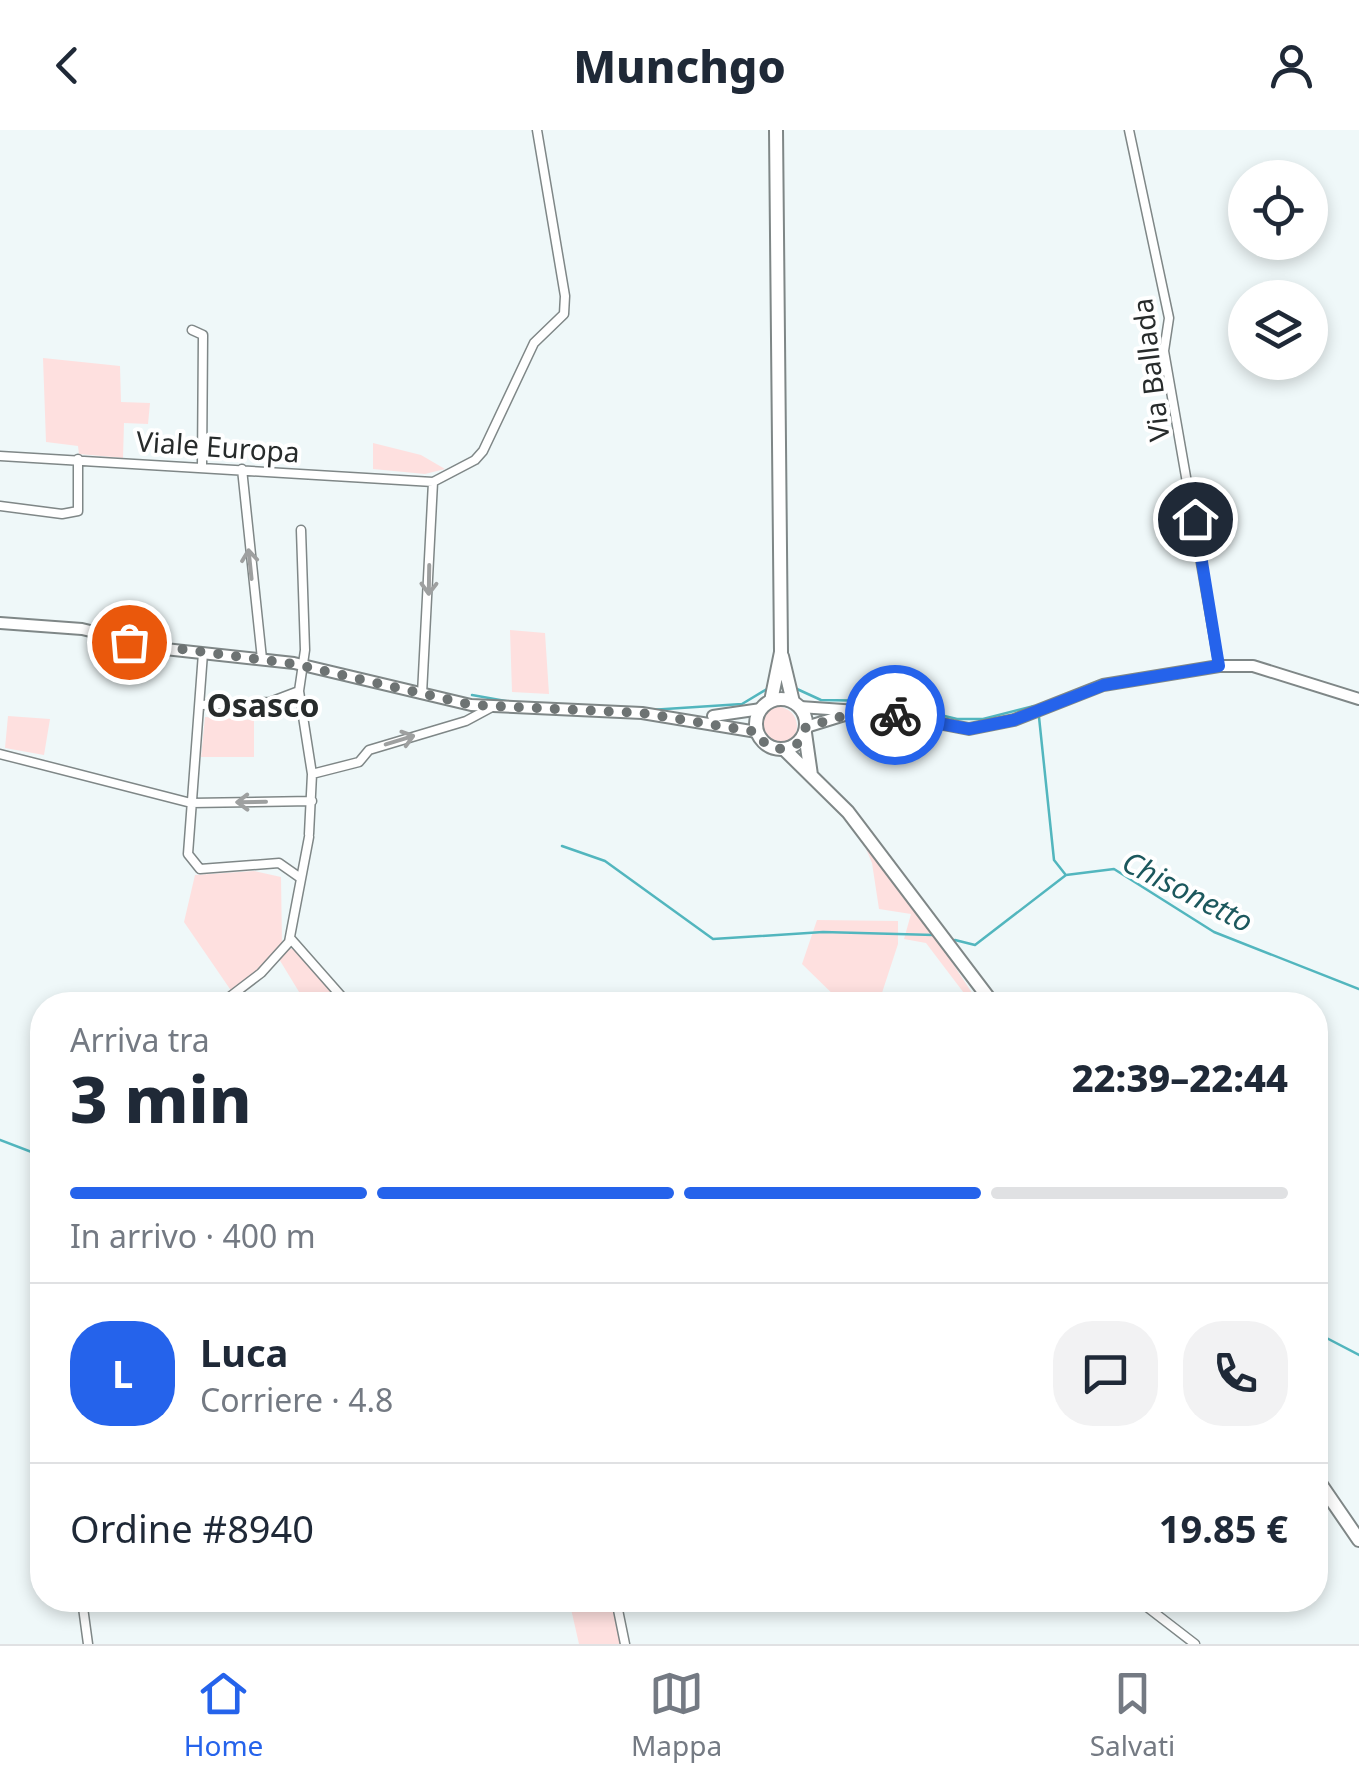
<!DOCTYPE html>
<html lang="it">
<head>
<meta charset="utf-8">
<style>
  body { margin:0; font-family:"Noto Sans",sans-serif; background:#f2f2f3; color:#1f2937; height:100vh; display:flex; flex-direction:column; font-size:38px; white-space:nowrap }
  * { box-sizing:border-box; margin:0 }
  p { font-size:32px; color:#747a83 }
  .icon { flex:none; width:55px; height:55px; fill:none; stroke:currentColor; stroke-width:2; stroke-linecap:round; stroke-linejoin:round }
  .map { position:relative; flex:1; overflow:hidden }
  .details { position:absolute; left:30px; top:862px; width:1298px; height:620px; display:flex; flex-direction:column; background:#fff; border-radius:40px; box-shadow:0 5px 15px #0003 }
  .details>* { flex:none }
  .controls { position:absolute; left:1228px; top:30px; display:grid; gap:20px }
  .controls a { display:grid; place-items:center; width:100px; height:100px; border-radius:50%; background:#fff; box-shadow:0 5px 15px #0003; font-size:50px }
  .pin { position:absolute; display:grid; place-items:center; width:85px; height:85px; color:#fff; margin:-42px; border:5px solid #fff; border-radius:50%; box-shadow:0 2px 10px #0007 }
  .courier { position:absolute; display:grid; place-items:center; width:100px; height:100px; margin:-50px; border:8px solid #2563eb; border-radius:50%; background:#fff; color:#222; box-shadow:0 2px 12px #0007 }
  .headline em { font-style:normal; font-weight:800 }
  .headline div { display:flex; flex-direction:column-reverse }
  .headline { display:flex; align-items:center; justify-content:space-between; height:170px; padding:0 40px }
  h1 { font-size:65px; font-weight:800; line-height:75px }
  .bar { display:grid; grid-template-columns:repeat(4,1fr); gap:15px 10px; align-content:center; height:120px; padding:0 40px }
  .bar i { height:12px; border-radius:8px; background:#e0e1e3 }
  .bar .current { background:#2563eb }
  .bar p { grid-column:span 4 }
  .line { display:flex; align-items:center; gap:25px; padding:0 40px; border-top:2px solid #e0e1e3 }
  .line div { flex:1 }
  .round { display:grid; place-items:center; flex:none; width:105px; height:105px; border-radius:40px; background:#f2f2f3 }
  header { display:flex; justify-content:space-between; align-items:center; height:130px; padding:0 40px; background:#fff; font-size:45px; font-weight:800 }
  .tab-bar { display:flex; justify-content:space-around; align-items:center; height:140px; border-top:2px solid #e0e1e3; background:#fff; font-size:28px; color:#747a83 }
  .tab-bar a { display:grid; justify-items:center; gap:5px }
  .tab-bar .current { color:#2563eb }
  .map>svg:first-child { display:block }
</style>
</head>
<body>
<header><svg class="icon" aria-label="back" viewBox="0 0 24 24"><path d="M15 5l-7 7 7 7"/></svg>Munchgo<svg class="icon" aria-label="person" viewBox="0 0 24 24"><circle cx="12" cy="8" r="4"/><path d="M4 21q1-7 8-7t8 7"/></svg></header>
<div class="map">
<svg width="1359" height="1514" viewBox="0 0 1359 1514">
  <rect width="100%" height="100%" fill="#eff8f9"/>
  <path fill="#fee0df" d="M 43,228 L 120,236 L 121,272 L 150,273 L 148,294 L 124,293 L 123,328 L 79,324 L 78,316 L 46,312 Z
    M 373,313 L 421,325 L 445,339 L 425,344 L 373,339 Z
    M 510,500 L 545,503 L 549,564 L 512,562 Z
    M759 596a19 19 0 1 1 38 0a19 19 0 1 1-38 0Z
    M 8,586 L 50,589 L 44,625 L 5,618 Z
    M 205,587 L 254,590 L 254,627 L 201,627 Z
    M 861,707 L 932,802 L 980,875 L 973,875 L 926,813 L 904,809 L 911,784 L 879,779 L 872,733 Z
    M 254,741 L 281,747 L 282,815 L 259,842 L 232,862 L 184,792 L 195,745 Z
    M 817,790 L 898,791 L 898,814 L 878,875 L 844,875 L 802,834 Z
    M 289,818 L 295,820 L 344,875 L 307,875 L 279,829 Z
    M 569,1470 L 614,1470 L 623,1514 L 579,1514 Z"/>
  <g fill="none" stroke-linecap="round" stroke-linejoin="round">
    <path stroke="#52b6be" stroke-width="2.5" d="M 797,559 L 821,570 L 882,571 L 957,589 L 983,589 L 1034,576
      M 472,565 L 512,572
      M 650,580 L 742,574 L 767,559
      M 1039,587 L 1054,730 L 1065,744
      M 562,716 L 605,731 L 713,809 L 823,802 L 934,805
      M 955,810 L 975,815 L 1066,745 L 1114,739 L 1214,802 L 1359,859
      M 0,1010 L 42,1026
      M 1315,1202 L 1359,1225"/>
    <g stroke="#7f8787" stroke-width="11">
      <path id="minor" d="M 1129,0 L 1169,188 L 1164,221 L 1219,536
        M 192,200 L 203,205 L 202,337
        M 0,326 L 433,352
        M 242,339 L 262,529
        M 433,352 L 475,330 L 483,321 L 534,213 L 564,184 L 565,166 L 537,0
        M 0,376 L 62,384 L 78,381 L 78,329
        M 203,523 L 188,724 L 200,739 L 279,733 L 299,747
        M 299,561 L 312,644 L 309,704
        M 422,564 L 433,352
        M 202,575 L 270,572 L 299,561 L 305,520 L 301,400
        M 0,624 L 191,673 L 312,671
        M 312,644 L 359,632 L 369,620 L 466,591 L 492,577
        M 290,808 L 349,875
        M 219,875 L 261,843 L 289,812 L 309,707
        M 42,1190 L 37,1219 L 42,1242
        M 82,1470 L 88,1514
        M 616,1470 L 625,1514
        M 1138,1470 L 1195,1514"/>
    </g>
    <g stroke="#7f8787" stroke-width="14">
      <path id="tertiary" d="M 0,493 L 82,499 L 165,519 L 294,533 L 471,575 L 642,583 L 757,602
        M 800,577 L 886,583 L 969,599 L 1014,590 L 1103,555 L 1219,536 L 1253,536 L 1359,569
        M 713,586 L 761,579
        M 806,597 L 848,584"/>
    </g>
    <g stroke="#7f8787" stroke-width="16">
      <path id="primary" d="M 782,526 L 793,572
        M756 594a25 25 0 1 1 50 0a25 25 0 1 1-50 0Z
        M 771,571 L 781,522 L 776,0
        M 805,603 L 811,645
        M 784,619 L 848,682 L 994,875
        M 1315,1346 L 1359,1410"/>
    </g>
    <use href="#minor" stroke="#fff" stroke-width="8"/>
    <use href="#tertiary" stroke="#fff" stroke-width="10"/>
    <use href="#primary" stroke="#fff" stroke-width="12"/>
  </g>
  <defs><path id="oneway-shaft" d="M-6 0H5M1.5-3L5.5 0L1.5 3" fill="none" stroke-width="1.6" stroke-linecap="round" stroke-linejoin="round" transform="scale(2.5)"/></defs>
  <g stroke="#9ea0a0">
    <use href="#oneway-shaft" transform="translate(250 434) rotate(-96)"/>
    <use href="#oneway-shaft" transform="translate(429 450) rotate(91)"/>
    <use href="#oneway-shaft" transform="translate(400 610) rotate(-17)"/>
    <use href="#oneway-shaft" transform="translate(251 672) rotate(179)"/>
  </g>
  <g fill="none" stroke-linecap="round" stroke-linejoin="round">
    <path stroke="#6d7373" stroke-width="10" stroke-dasharray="0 18" d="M 129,512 L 294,534 L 472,575 L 642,583 L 757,602 C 765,619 780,623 797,614 L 806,597 L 860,581 L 895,585"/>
    <path stroke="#2563eb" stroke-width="12" d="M 895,585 L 969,599 L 1014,590 L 1104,555 L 1219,536 L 1195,389"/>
  </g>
  <g text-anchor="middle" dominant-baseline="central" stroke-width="8" stroke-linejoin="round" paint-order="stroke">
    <g font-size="28" fill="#272b2b" stroke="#fff">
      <text transform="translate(1150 240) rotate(-97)">Via Ballada</text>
      <text transform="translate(218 316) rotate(4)">Viale Europa</text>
    </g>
    <g font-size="30" font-style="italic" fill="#1c585d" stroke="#fff">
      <text transform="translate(1188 761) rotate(27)">Chisonetto</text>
    </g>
    <g font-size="32" font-weight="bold" fill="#272b2b" stroke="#fff">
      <text x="263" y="574">Osasco</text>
    </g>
  </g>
</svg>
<div class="controls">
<a><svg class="icon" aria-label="locate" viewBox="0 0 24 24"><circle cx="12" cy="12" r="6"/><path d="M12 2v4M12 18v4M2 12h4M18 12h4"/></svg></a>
<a><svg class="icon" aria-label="layers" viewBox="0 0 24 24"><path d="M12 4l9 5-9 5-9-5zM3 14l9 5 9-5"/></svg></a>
</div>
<div class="pin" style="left:129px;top:512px;background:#ea580c"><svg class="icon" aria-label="bag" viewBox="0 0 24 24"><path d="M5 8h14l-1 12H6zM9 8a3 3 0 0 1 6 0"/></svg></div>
<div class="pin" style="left:1195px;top:389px;background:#1f2937"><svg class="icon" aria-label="home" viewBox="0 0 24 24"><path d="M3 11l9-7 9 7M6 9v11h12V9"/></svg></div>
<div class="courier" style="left:895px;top:585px"><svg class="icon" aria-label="bike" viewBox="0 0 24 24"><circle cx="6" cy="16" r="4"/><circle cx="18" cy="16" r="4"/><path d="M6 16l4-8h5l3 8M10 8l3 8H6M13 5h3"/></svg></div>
<section class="details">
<div class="headline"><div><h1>3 min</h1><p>Arriva tra</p></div><em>22:39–22:44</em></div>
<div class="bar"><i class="current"></i><i class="current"></i><i class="current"></i><i></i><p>In arrivo · 400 m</p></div>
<div class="line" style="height:180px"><b class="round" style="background:#2563eb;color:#fff">L</b><div><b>Luca</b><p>Corriere · 4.8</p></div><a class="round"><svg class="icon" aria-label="chat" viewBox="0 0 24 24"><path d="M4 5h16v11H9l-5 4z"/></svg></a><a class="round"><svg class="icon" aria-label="phone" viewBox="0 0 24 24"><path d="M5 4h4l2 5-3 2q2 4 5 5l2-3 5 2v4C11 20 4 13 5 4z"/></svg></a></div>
<div class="line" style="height:130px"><div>Ordine #8940</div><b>19.85 €</b></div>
</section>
</div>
<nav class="tab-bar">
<a class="current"><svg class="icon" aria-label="home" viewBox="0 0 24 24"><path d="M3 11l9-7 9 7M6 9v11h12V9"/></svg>Home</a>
<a><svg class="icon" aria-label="map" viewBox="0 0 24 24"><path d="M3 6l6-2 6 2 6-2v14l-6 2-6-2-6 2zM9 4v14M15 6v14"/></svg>Mappa</a>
<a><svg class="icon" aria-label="saved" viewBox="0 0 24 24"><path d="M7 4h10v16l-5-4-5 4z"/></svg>Salvati</a>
</nav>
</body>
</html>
